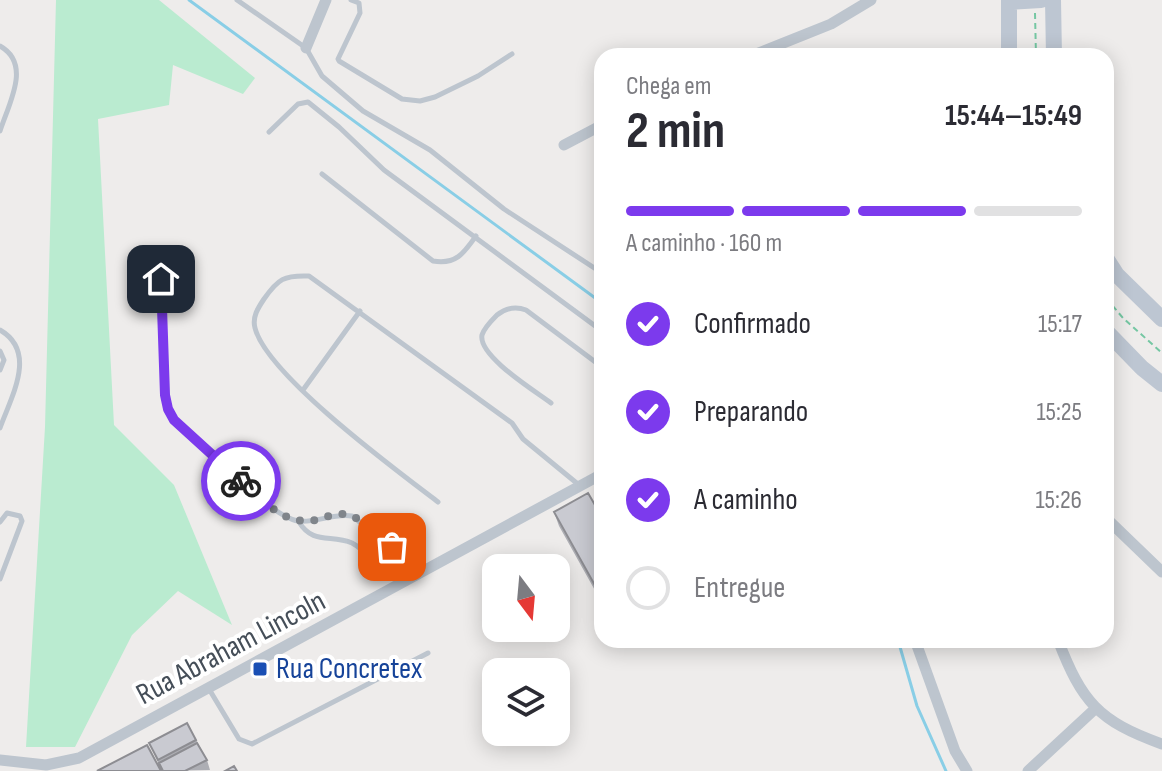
<!DOCTYPE html>
<html lang="pt">
<head>
<meta charset="utf-8">
<style>
  body { margin:0; font-family:"Sofia Sans Condensed",sans-serif; background:#f2f2f3; color:#2b2b33; height:100vh; display:flex; flex-direction:column; font-size:30px; white-space:nowrap }
  * { box-sizing:border-box; margin:0 }
  p { font-size:26px; color:#7c7c81 }
  .icon { flex:none; width:44px; height:44px; fill:none; stroke:currentColor; stroke-width:2; stroke-linecap:round; stroke-linejoin:round }
  .map { position:relative; flex:1; overflow:hidden }
  .sheet { position:absolute; left:594px; top:48px; width:520px; height:600px; display:flex; flex-direction:column; background:#fff; border-radius:24px; box-shadow:0 4px 20px #0003 }
  .sheet>* { flex:none }
  .needle { width:52px; rotate:164deg }
  .fabs { position:absolute; left:482px; top:554px; display:grid; gap:16px }
  .fabs a { display:grid; place-items:center; width:88px; height:88px; border-radius:16px; background:#fff; box-shadow:0 4px 20px #0003; font-size:40px }
  .pin { position:absolute; display:grid; place-items:center; width:68px; height:68px; color:#fff; margin:-34px; border-radius:16px; box-shadow:0 4px 12px #0006 }
  .courier { position:absolute; display:grid; place-items:center; width:80px; height:80px; margin:-40px; border:6px solid #7c3aed; border-radius:50%; background:#fff; color:#222; box-shadow:0 2px 10px #0007 }
  .head em { font-style:normal; font-weight:700 }
  .head div { display:flex; flex-direction:column-reverse }
  .head { display:flex; align-items:center; justify-content:space-between; height:136px; padding:0 32px }
  h1 { font-size:52px; font-weight:700; line-height:60px }
  .bar { display:grid; grid-template-columns:repeat(4,1fr); gap:12px 8px; align-content:center; height:96px; padding:0 32px }
  .bar i { height:10px; border-radius:6px; background:#e1e1e2 }
  .bar .active { background:#7c3aed }
  .bar p { grid-column:span 4 }
  ol { padding:0 32px; list-style:none }
  li { display:flex; align-items:center; gap:24px; height:88px }
  li p { margin-inline-start:auto }
  li .icon { padding:8px; border-radius:50%; background:#7c3aed; color:#fff; stroke-width:4 }
  li:last-child { color:#7c7c81 }
  li i { width:44px; height:44px; border:4px solid #e1e1e2; border-radius:50% }
  .map>svg:first-child { display:block }
</style>
</head>
<body>
<div class="map">
<svg width="1162" height="771" viewBox="0 0 1162 771">
  <rect width="100%" height="100%" fill="#eeeceb"/>
  <path fill="#baebd0" d="M 56,0 L 159,0 L 255,78 L 243,94 L 173,65 L 169,105 L 98,119 L 114,425 L 174,485 L 232,625 L 178,591 L 132,635 L 75,747 L 26,747 L 45,427 Z"/>
  <g fill="none" stroke-linecap="round" stroke-linejoin="round">
    <path stroke="#89cee6" stroke-width="3" d="M 189,0 L 602,303
      M 898,640 L 917,706 L 946,771"/>
    <path stroke="#75c7a3" stroke-width="2" stroke-dasharray="6 4" stroke-linecap="butt" d="M 1035,13 L 1036,56
      M 1106,298 L 1123,318 L 1162,353"/>
    <path stroke="#bdc5ce" stroke-width="5" d="M 237,0 L 306,48 L 322,76 L 363,111 L 430,150 L 504,209 L 602,273
      M 351,0 L 359,3 L 360,13 L 338,59 L 339,61 L 402,99 L 420,101 L 435,97 L 478,76 L 512,54
      M 0,46 C 32,64 9,103 0,131
      M 269,132 L 298,104 L 308,102 L 339,127 L 384,170 L 602,331
      M 322,174 L 433,261 C 456,265 464,253 476,236
      M 161,279 L 165,395 L 168,409 L 174,420 C 198,442 270,517 298,521 C 317,523 333,513 352,516 L 422,571
      M 0,330 C 38,352 11,397 0,428
      M 0,351 L 4,360 L 0,370
      M 303,390 L 360,311
      M 551,403 C 535,391 478,356 482,335 C 484,328 492,320 497,315 C 506,308 516,306 526,310 L 602,367
      M 438,502 C 396,470 267,375 255,328 C 252,317 258,308 264,299 C 278,279 284,275 309,276 L 512,423 L 523,439 L 579,485
      M 0,522 L 7,513 L 20,516 L 22,521 L 0,579
      M 299,522 C 313,545 331,534 352,543 C 364,549 373,561 382,570
      M 209,689 L 239,739 L 252,744 L 428,653"/>
    <path stroke="#bdc5ce" stroke-width="11" d="M 306,48 L 326,0
      M 751,56 L 831,24 L 871,0
      M 564,145 L 602,125
      M 1106,518 L 1162,572
      M 915,640 L 955,751 L 967,771
      M 1058,640 C 1082,702 1098,721 1162,744
      M 0,760 L 46,765 L 79,758 L 602,474
      M 1028,771 L 1096,708"/>
    <path stroke="#bdc6d2" stroke-width="16" d="M 1053,0 L 1054,56
      M 1009,2 L 1041,0
      M 1009,56 L 1009,0
      M 1106,258 L 1117,275 L 1162,319
      M 1106,331 L 1142,368 L 1162,384"/>
  </g>
  <path fill="#adaeb4" d="M 554,512 L 602,517 L 602,603 L 559,526 Z
    M 187,723 L 207,760 L 210,770 L 162,771 L 149,743 Z"/>
  <path fill="#c9cad1" stroke="#8d8d92" stroke-width="2" d="M 588,493 L 602,517 L 602,598 L 554,512 Z
    M 187,723 L 196,740 L 158,760 L 149,743 Z
    M 197,743 L 207,760 L 185,771 L 163,771 L 159,763 Z
    M 147,745 L 161,771 L 97,771 Z
    M 234,766 L 237,771 L 225,771 Z"/>
  <g fill="none" stroke-linecap="round" stroke-linejoin="round">
    <path stroke="#80858b" stroke-width="8" stroke-dasharray="0 14.4" d="M 241,481 C 263,500 284,526 315,520 C 327,517 341,511 352,516 C 366,522 380,538 392,547"/>
    <path stroke="#7c3aed" stroke-width="10" d="M 161,279 L 165,395 L 168,409 L 174,420 L 241,481"/>
  </g>
  <rect fill="#1a4fb4" stroke="#fff" stroke-width="3" x="252" y="661" width="16" height="16" rx="4"/>
  <g text-anchor="middle" dominant-baseline="central" stroke-width="8" stroke-linejoin="round" paint-order="stroke">
    <g font-size="30" fill="#454e58" stroke="#fff">
      <text transform="translate(231 648) rotate(-28)">Rua Abraham Lincoln</text>
    </g>
    <g font-size="30" fill="#164399" stroke="#fff" text-anchor="start">
      <text x="276" y="669">Rua Concretex</text>
    </g>
  </g>
</svg>
<div class="fabs">
<a><svg class="needle" viewBox="-14 -14 28 28"><path d="M0-13l5 13h-10z" fill="#e53935"/><path d="M0 13l5-13h-10z" fill="#7c7c81"/></svg></a>
<a><svg class="icon" aria-label="layers" viewBox="0 0 24 24"><path d="M12 4l9 5-9 5-9-5zM3 14l9 5 9-5"/></svg></a>
</div>
<div class="pin" style="left:392px;top:547px;background:#ea580c"><svg class="icon" aria-label="bag" viewBox="0 0 24 24"><path d="M5 8h14l-1 12H6zM9 8a3 3 0 0 1 6 0"/></svg></div>
<div class="pin" style="left:161px;top:279px;background:#1f2937"><svg class="icon" aria-label="home" viewBox="0 0 24 24"><path d="M3 11l9-7 9 7M6 9v11h12V9"/></svg></div>
<div class="courier" style="left:241px;top:481px"><svg class="icon" aria-label="bike" viewBox="0 0 24 24"><circle cx="6" cy="16" r="4"/><circle cx="18" cy="16" r="4"/><path d="M6 16l4-8h5l3 8M10 8l3 8H6M13 5h3"/></svg></div>
<section class="sheet">
<div class="head"><div><h1>2 min</h1><p>Chega em</p></div><em>15:44–15:49</em></div>
<div class="bar"><i class="active"></i><i class="active"></i><i class="active"></i><i></i><p>A caminho · 160 m</p></div>
<ol>
<li><svg class="icon" aria-label="check" viewBox="0 0 24 24"><path d="M5 12l5 5 9-10"/></svg>Confirmado<p>15:17</p></li>
<li><svg class="icon" aria-label="check" viewBox="0 0 24 24"><path d="M5 12l5 5 9-10"/></svg>Preparando<p>15:25</p></li>
<li><svg class="icon" aria-label="check" viewBox="0 0 24 24"><path d="M5 12l5 5 9-10"/></svg>A caminho<p>15:26</p></li>
<li><i></i>Entregue</li>
</ol>
</section>
</div>
</body>
</html>
